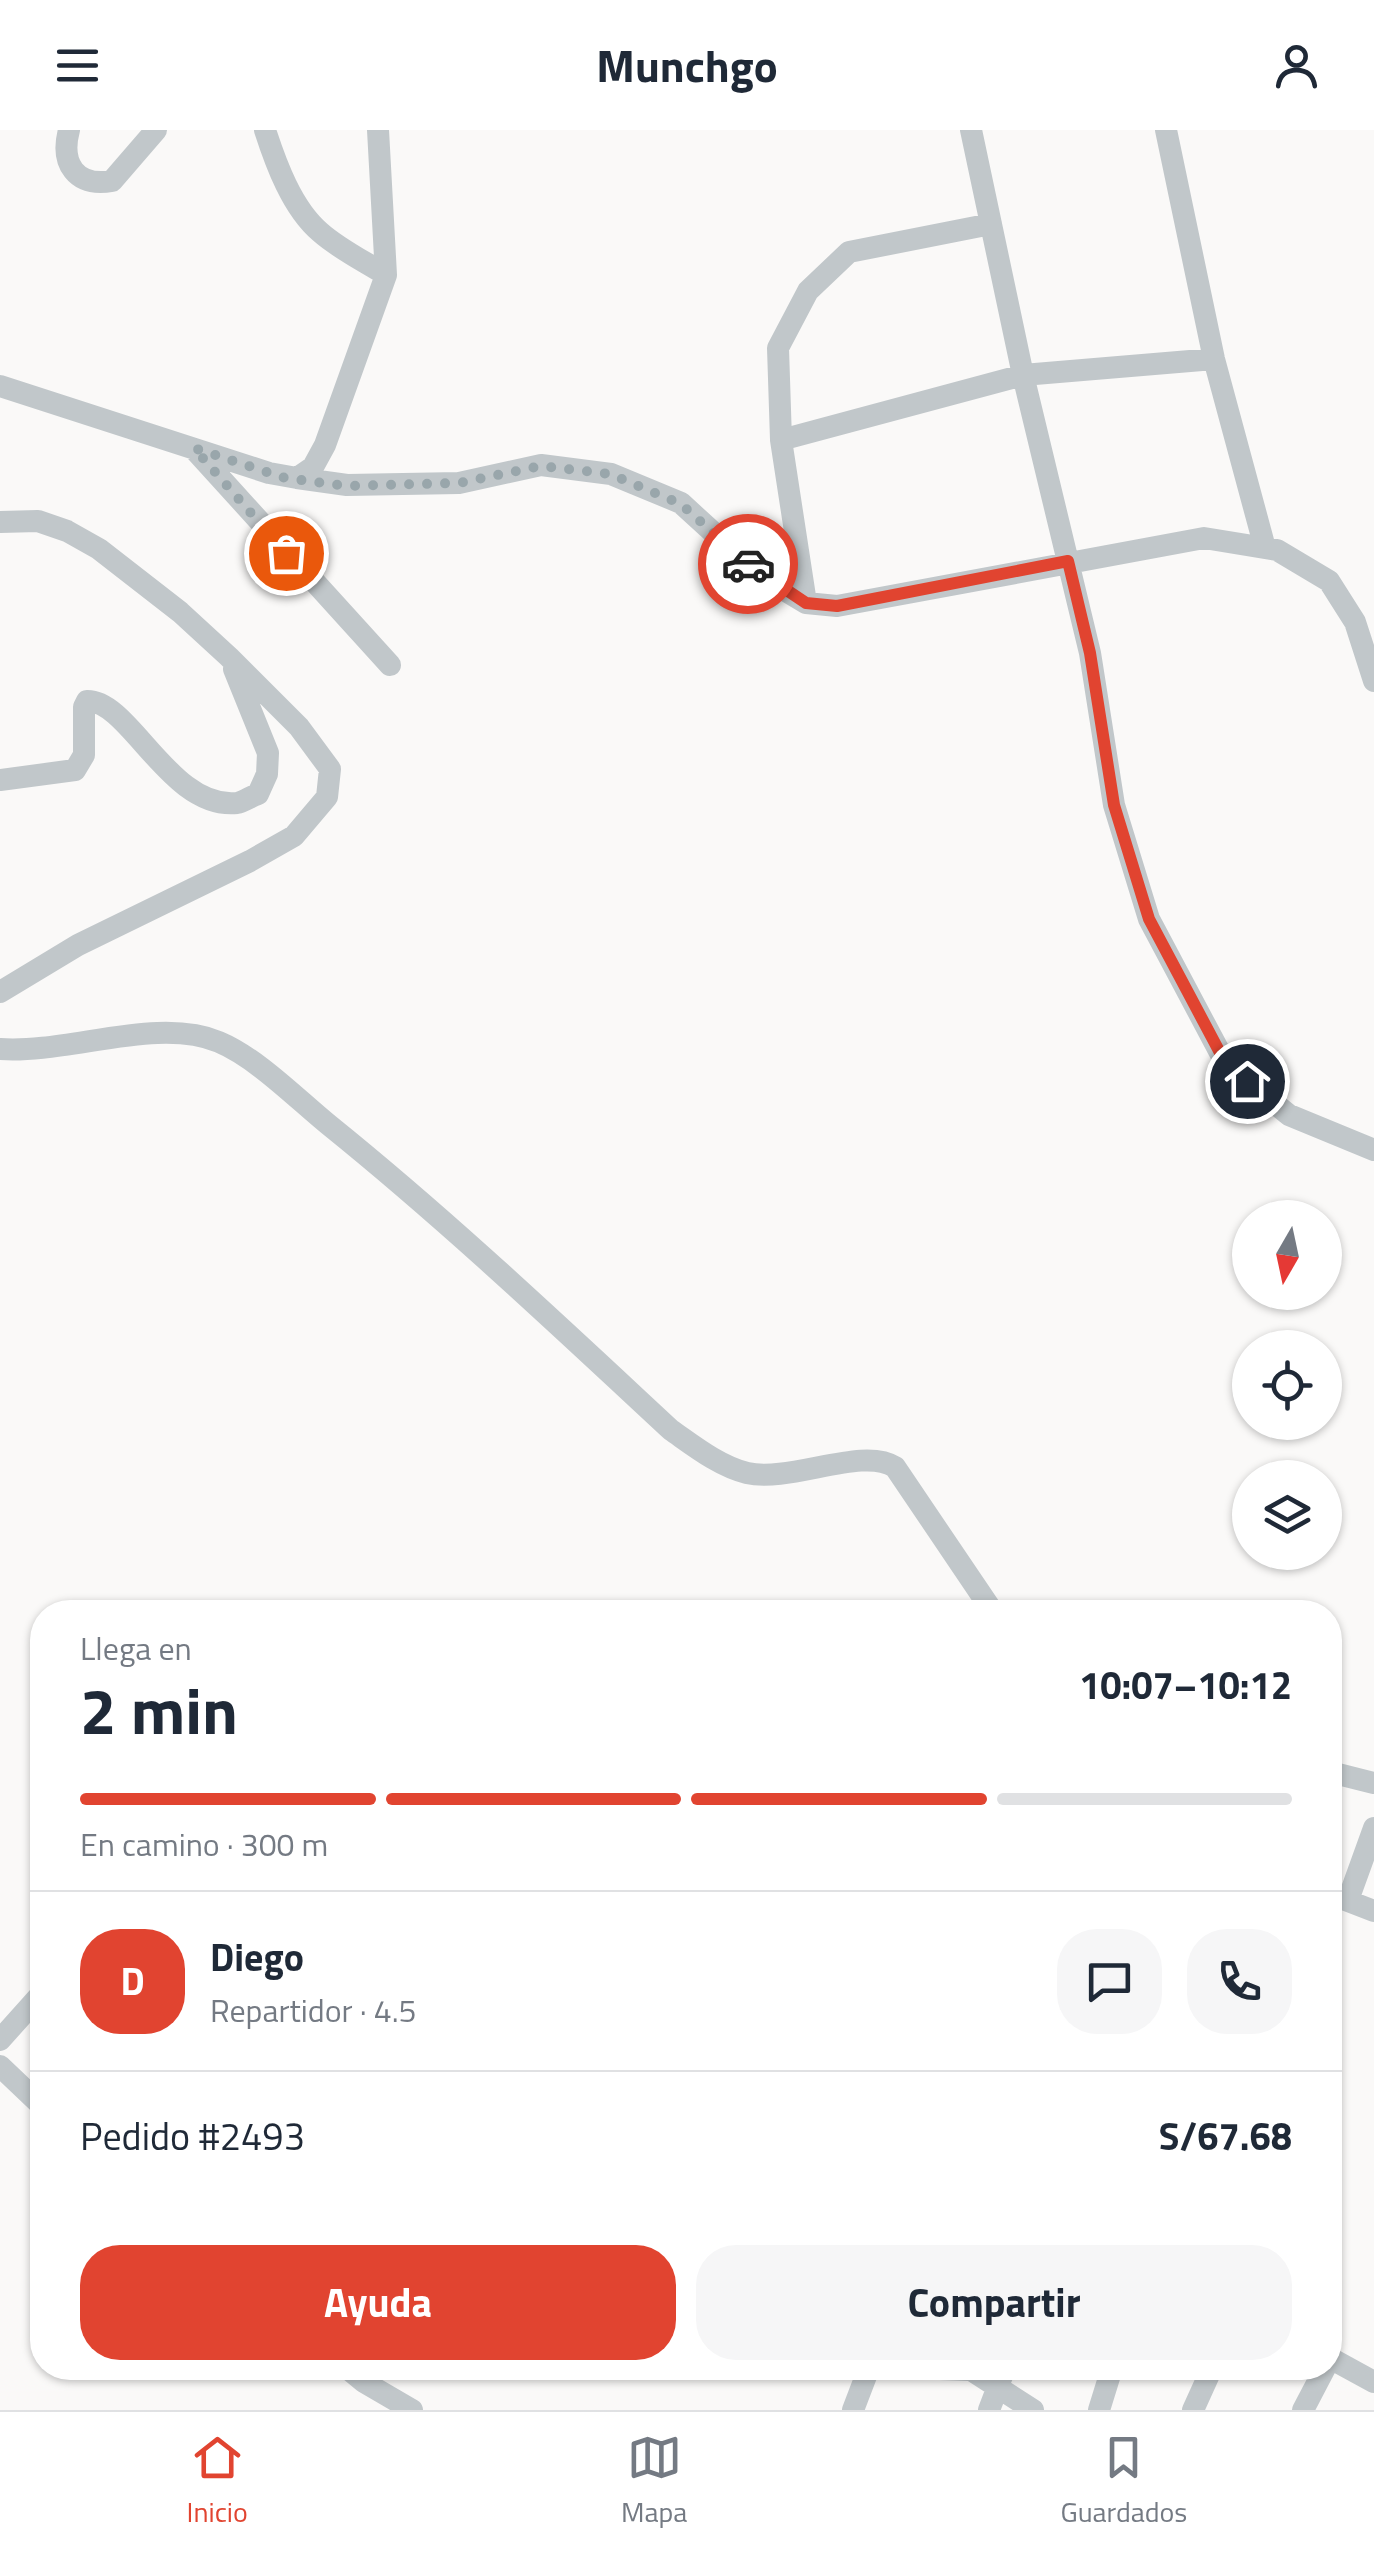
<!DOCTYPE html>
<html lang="es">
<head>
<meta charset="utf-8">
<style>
  body { margin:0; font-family:"Titillium Web",sans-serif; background:#f6f6f7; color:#1f2937; height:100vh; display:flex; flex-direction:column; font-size:38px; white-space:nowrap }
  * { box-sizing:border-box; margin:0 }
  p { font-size:32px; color:#747a83 }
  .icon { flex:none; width:55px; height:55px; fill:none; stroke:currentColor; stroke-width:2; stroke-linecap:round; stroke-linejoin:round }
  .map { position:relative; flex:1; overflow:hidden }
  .panel { position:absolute; left:30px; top:1470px; width:1312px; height:780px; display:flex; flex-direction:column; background:#fff; border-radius:40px; box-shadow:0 2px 8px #0004 }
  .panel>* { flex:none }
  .needle { width:65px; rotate:189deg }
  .controls { position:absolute; left:1232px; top:1070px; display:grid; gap:20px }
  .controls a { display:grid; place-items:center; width:110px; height:110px; border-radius:50%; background:#fff; box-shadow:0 2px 8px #0004; font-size:50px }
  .pin { position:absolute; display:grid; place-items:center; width:85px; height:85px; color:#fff; margin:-42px; border:5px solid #fff; border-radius:50%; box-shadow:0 2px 10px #0007 }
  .courier { position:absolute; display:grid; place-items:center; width:100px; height:100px; margin:-50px; border:8px solid #e14430; border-radius:50%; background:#fff; color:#222; box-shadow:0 2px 12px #0007 }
  .summary em { font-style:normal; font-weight:700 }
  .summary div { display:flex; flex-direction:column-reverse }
  .summary { display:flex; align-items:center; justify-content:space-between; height:170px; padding:0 50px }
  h1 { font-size:65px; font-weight:700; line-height:75px }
  .bar { display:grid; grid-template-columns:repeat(4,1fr); gap:15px 10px; align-content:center; height:120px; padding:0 50px }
  .bar i { height:12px; border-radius:8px; background:#e0e1e3 }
  .bar .on { background:#e14430 }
  .bar p { grid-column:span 4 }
  .line { display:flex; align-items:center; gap:25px; padding:0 50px; border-top:2px solid #e0e1e3 }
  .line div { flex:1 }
  .round { display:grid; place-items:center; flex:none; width:105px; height:105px; border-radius:40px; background:#f6f6f7 }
  .button { display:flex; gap:20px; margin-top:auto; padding:20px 50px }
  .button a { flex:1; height:115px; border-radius:40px; background:#e14430; color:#fff; font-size:40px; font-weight:700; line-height:115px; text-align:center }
  .button a+a { background:#f6f6f7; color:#1f2937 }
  header { display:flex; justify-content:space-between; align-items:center; height:130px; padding:0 50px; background:#fff; font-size:45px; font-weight:700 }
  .dock { display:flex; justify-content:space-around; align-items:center; height:140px; border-top:2px solid #e0e1e3; background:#fff; font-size:28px; color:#747a83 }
  .dock a { display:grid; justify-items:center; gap:5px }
  .dock .on { color:#e14430 }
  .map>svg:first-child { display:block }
</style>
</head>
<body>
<header><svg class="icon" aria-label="menu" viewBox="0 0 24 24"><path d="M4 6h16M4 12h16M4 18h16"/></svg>Munchgo<svg class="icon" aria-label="person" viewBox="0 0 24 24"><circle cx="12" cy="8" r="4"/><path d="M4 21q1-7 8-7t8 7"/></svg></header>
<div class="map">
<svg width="1374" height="2280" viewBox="0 0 1374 2280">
  <rect width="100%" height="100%" fill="#faf9f8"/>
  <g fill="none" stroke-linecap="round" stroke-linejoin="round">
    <path stroke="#c1c7ca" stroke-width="22" d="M 69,0 C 60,34 76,57 112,51 L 156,0
      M 265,0 C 276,34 292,78 320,102 C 339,119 364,131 386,145
      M 971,0 L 1023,245 L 1090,523 L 1114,675 L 1149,789 L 1226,934 L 1289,985 L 1374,1020
      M 1166,0 L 1214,229 L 1265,418
      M 0,256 L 269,343 L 297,348 L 313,337 L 325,315 L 386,145 L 378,0
      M 781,310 L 1023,245 L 1214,229
      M 194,319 L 390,535
      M 297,348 L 347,355 L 459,353 L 541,335 L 611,344 L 681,373 L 761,446 L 806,473 L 837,476 L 1204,408 L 1277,420 L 1329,451 L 1355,492 L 1374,551
      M 0,392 L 38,391 L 67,401 L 99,419 L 180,482 L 229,527 L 299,597 L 330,639 L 327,667 L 294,706 L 250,731 L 78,815 L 0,862
      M 806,473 L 781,310 L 778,218 L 808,161 L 849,122 L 991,94
      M 0,650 L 75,640 L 84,625 L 84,577 L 87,571 C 130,570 170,680 237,673 C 243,672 252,666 258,664 L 267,644 L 268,623 L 234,539
      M 0,919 C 67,924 158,886 219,912 C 257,928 297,969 329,995 C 448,1091 559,1196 671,1300 C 694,1316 719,1336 747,1343 C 790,1353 863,1316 895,1337 L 993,1482
      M 1330,1642 L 1374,1653
      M 1330,1764 L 1374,1781
      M 1348,1770 L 1374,1698
      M 0,1910 L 42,1863
      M 0,1936 L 42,1976
      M 1330,2228 L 1374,2252
      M 347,2238 L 364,2252 L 412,2280
      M 909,2238 L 970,2240
      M 968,2238 L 1033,2280
      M 853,2280 L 869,2238
      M 989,2280 L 1005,2238
      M 1099,2280 L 1112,2238
      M 1193,2280 L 1212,2238
      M 1303,2280 L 1325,2238"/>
  </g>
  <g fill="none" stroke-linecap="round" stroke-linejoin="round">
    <path stroke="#99a6ab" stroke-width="10" stroke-dasharray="0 18" d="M 286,423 L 194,318 L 285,348 L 347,356 L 459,353 L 541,336 L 610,344 L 681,374 L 748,434"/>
    <path stroke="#e14430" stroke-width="12" d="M 748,434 L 806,473 L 837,476 L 1068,431 L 1090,523 L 1114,675 L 1149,789 L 1226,934 L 1247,951"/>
  </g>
</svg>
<div class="controls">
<a><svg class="needle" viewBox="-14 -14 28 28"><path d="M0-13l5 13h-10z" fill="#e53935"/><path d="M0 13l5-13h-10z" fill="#747a83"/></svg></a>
<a><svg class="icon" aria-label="locate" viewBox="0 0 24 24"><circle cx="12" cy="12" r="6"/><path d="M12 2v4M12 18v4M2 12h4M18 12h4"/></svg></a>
<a><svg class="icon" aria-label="layers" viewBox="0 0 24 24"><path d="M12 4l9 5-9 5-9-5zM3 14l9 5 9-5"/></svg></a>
</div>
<div class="pin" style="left:286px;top:423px;background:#ea580c"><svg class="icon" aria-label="bag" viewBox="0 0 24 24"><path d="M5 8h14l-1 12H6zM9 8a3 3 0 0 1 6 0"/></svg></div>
<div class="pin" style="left:1247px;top:951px;background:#1f2937"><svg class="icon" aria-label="home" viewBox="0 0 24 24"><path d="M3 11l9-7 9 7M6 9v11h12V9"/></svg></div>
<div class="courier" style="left:748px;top:434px"><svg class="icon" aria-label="car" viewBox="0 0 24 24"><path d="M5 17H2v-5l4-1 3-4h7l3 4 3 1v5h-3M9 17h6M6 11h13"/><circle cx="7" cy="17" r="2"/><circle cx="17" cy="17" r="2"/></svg></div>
<section class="panel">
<div class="summary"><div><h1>2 min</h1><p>Llega en</p></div><em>10:07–10:12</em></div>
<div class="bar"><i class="on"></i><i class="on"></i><i class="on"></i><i></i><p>En camino · 300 m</p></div>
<div class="line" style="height:180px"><b class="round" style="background:#e14430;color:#fff">D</b><div><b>Diego</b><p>Repartidor · 4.5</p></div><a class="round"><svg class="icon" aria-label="chat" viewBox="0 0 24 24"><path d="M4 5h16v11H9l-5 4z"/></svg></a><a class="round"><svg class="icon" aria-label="phone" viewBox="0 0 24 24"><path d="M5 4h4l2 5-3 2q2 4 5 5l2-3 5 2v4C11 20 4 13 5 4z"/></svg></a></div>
<div class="line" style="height:130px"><div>Pedido #2493</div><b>S/67.68</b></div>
<div class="button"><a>Ayuda</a><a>Compartir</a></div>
</section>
</div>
<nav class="dock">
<a class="on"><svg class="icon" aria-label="home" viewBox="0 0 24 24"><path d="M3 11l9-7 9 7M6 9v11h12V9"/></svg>Inicio</a>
<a><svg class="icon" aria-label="map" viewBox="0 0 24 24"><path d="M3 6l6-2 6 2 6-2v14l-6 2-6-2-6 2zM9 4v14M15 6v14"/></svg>Mapa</a>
<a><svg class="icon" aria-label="saved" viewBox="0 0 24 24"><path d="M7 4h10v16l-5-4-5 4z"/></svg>Guardados</a>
</nav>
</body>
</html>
